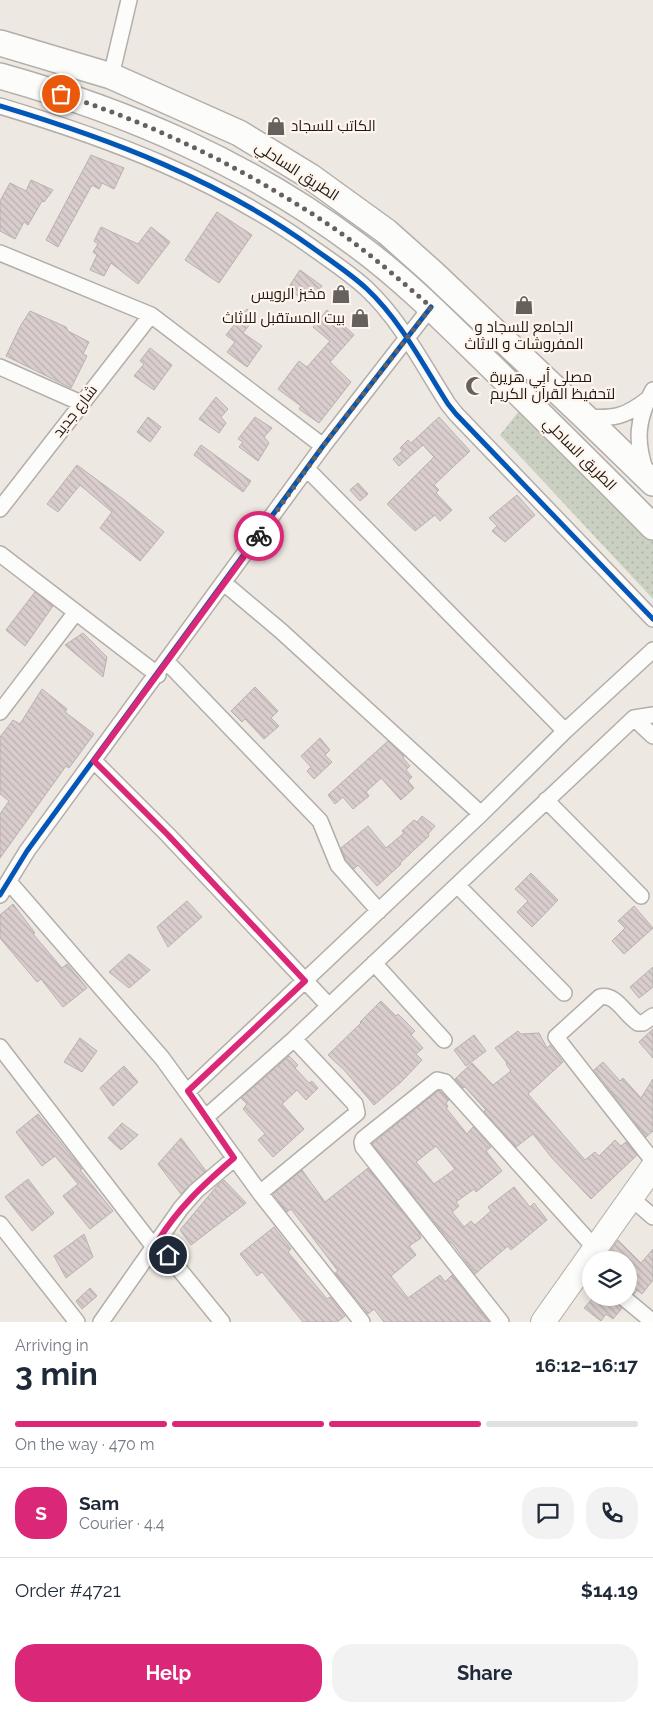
<!DOCTYPE html>
<html lang="en">
<head>
<meta charset="utf-8">
<style>
  body { margin:0; font-family:Raleway,Cairo,sans-serif; background:#f2f2f3; color:#1f2937; height:100vh; display:flex; flex-direction:column; font-size:19px; white-space:nowrap }
  * { box-sizing:border-box; margin:0 }
  p { font-size:16px; color:#747a83 }
  .icon { flex:none; width:28px; height:28px; fill:none; stroke:currentColor; stroke-width:2; stroke-linecap:round; stroke-linejoin:round }
  .map { position:relative; height:1322px; overflow:hidden }
  .drawer { display:flex; flex-direction:column; background:#fff; flex:1 }
  .drawer>* { flex:none }
  .tools { position:absolute; left:582px; top:1251px; display:grid; gap:10px }
  .tools a { display:grid; place-items:center; width:55px; height:55px; border-radius:50%; background:#fff; box-shadow:0 2px 8px #0003; font-size:25px }
  .pin { position:absolute; display:grid; place-items:center; width:42px; height:42px; color:#fff; margin:-21px; border:2px solid #fff; border-radius:50%; box-shadow:0 1px 5px #0007 }
  .courier { position:absolute; display:grid; place-items:center; width:50px; height:50px; margin:-25px; border:4px solid #db2777; border-radius:50%; background:#fff; color:#222; box-shadow:0 1px 6px #0007 }
  .head em { font-style:normal; font-weight:700 }
  .head div { display:flex; flex-direction:column-reverse }
  .head { display:flex; align-items:center; justify-content:space-between; height:85px; padding:0 15px }
  h1 { font-size:32px; font-weight:700; line-height:38px }
  .bar { display:grid; grid-template-columns:repeat(4,1fr); gap:8px 5px; align-content:center; height:60px; padding:0 15px }
  .bar i { height:6px; border-radius:4px; background:#e0e1e3 }
  .bar .on { background:#db2777 }
  .bar p { grid-column:span 4 }
  .line { display:flex; align-items:center; gap:12px; padding:0 15px; border-top:1px solid #e0e1e3 }
  .line div { flex:1 }
  .round { display:grid; place-items:center; flex:none; width:52px; height:52px; border-radius:20px; background:#f2f2f3 }
  .button { display:flex; gap:10px; margin-top:auto; padding:10px 15px }
  .button a { flex:1; height:58px; border-radius:20px; background:#db2777; color:#fff; font-size:20px; font-weight:700; line-height:58px; text-align:center }
  .button a+a { background:#f2f2f3; color:#1f2937 }
  .map>svg:first-child { display:block }
</style>
</head>
<body>
<div class="map">
<svg width="653" height="1322" viewBox="0 0 653 1322">
  <defs>
    <pattern id="park-dots" width="8" height="8" patternUnits="userSpaceOnUse" patternTransform="scale(1.25)"><rect width="8" height="8" fill="#cad1c2"/><path d="M2 2h.1M6 6h.1" fill="none" stroke="#adb3a6" stroke-width="1.8" stroke-linecap="round"/></pattern>
    <pattern id="building-back-hatch" width="6" height="6" patternUnits="userSpaceOnUse" patternTransform="scale(1.25)"><rect width="6" height="6" fill="#d9cecd"/><path d="M-1 5l2 2M0 0l6 6M5-1l2 2" fill="none" stroke="#bab0af"/></pattern>
  </defs>
  <rect width="100%" height="100%" fill="#eee8e2"/>
  <path fill="url(#park-dots)" d="M 523,406 L 653,539 L 653,599 L 500,435 Z"/>
  <path fill="url(#building-back-hatch)" stroke="#b7b2b0" fill-rule="evenodd" d="M 91,155 L 124,168 L 114,189 L 102,183 L 99,189 L 92,185 L 58,247 L 46,240 Z
    M 31,180 L 53,190 L 44,202 L 42,201 L 28,225 L 24,222 L 15,239 L 0,231 L 0,201 L 10,183 L 26,191 Z
    M 217,212 L 252,235 L 219,283 L 185,260 Z
    M 101,227 L 138,244 L 151,227 L 170,242 L 138,284 L 111,263 L 104,276 L 90,270 L 97,255 L 93,252 L 98,244 L 94,241 Z
    M 300,270 L 322,286 L 307,303 L 288,288 Z
    M 247,309 L 256,316 L 243,333 L 262,346 L 247,367 L 227,352 L 235,342 L 226,335 Z
    M 327,310 L 354,335 L 330,362 L 351,382 L 319,423 L 299,409 L 301,406 L 278,389 L 299,361 L 307,367 L 330,341 L 313,327 Z
    M 30,311 L 66,327 L 68,331 L 89,342 L 83,354 L 87,356 L 71,388 L 6,356 L 21,325 Z
    M 150,348 L 172,365 L 154,390 L 134,376 L 144,364 L 140,361 Z
    M 216,397 L 228,409 L 221,417 L 226,423 L 219,433 L 199,419 Z
    M 148,417 L 161,427 L 150,442 L 137,432 Z
    M 255,417 L 272,428 L 264,437 L 269,443 L 258,461 L 239,447 L 243,442 L 238,439 Z
    M 439,417 L 470,451 L 434,485 L 439,490 L 436,493 L 452,510 L 440,521 L 435,515 L 415,531 L 387,504 L 434,457 L 423,445 L 399,466 L 393,459 L 403,450 L 400,448 L 408,440 L 411,443 Z
    M 201,445 L 251,481 L 243,492 L 194,455 Z
    M 77,465 L 123,499 L 164,532 L 140,561 L 100,528 L 112,512 L 80,485 L 58,512 L 47,504 Z
    M 358,483 L 368,494 L 360,501 L 350,490 Z
    M 517,495 L 535,515 L 505,542 L 492,531 L 497,526 L 489,518 Z
    M 35,592 L 53,606 L 25,646 L 6,630 Z
    M 83,633 L 107,657 L 103,677 L 65,645 Z
    M 255,687 L 278,711 L 271,718 L 279,726 L 264,739 L 245,719 L 242,722 L 231,711 Z
    M 42,689 L 67,709 L 65,712 L 94,734 L 69,768 L 66,766 L 0,858 L 0,814 L 9,801 L 0,794 L 0,737 L 13,720 L 20,724 Z
    M 320,738 L 330,750 L 325,755 L 332,762 L 314,779 L 307,771 L 311,767 L 301,756 Z
    M 388,741 L 404,756 L 403,758 L 410,766 L 406,770 L 412,777 L 408,781 L 414,788 L 401,800 L 381,778 L 366,792 L 369,796 L 353,809 L 343,797 L 335,804 L 328,795 Z
    M 422,816 L 435,826 L 428,834 L 429,836 L 400,863 L 401,864 L 377,886 L 358,865 L 354,869 L 345,858 L 341,848 L 368,826 L 386,848 L 404,833 L 402,831 L 414,820 L 417,822 Z
    M 531,873 L 558,900 L 532,927 L 517,912 L 528,901 L 515,889 Z
    M 187,901 L 202,917 L 168,947 L 157,927 Z
    M 13,904 L 35,933 L 33,934 L 62,968 L 67,964 L 87,988 L 63,1007 L 41,979 L 37,982 L 0,938 L 0,915 Z
    M 634,906 L 653,928 L 624,954 L 612,941 L 625,928 L 618,921 Z
    M 129,954 L 150,970 L 129,988 L 109,972 Z
    M 653,967 L 653,987 L 639,998 L 630,987 Z
    M 381,1001 L 396,1016 L 398,1014 L 415,1031 L 411,1035 L 423,1048 L 416,1054 L 422,1060 L 401,1082 L 374,1105 L 345,1071 L 328,1055 L 361,1023 L 360,1022 Z
    M 653,1029 L 653,1058 L 639,1042 Z
    M 518,1031 L 521,1034 L 539,1033 L 547,1048 L 550,1045 L 563,1062 L 528,1094 L 585,1160 L 595,1152 L 599,1156 L 615,1140 L 621,1146 L 626,1142 L 637,1155 L 591,1199 L 552,1158 L 533,1134 L 516,1147 L 484,1111 L 486,1110 L 465,1087 L 463,1088 L 455,1079 L 472,1063 L 493,1085 L 511,1071 L 506,1064 L 507,1063 L 495,1048 Z
    M 474,1035 L 486,1051 L 466,1066 L 454,1050 Z
    M 80,1038 L 97,1051 L 82,1072 L 64,1062 Z
    M 289,1056 L 298,1065 L 295,1068 L 309,1083 L 312,1081 L 318,1088 L 306,1100 L 297,1090 L 282,1104 L 304,1129 L 273,1157 L 258,1140 L 265,1134 L 243,1109 L 247,1104 L 241,1098 Z
    M 603,1062 L 620,1081 L 623,1078 L 641,1098 L 653,1079 L 653,1131 L 646,1137 L 594,1070 Z
    M 124,1066 L 138,1082 L 113,1106 L 100,1088 Z
    M 439,1090 L 449,1100 L 446,1103 L 448,1107 L 446,1108 L 467,1134 L 473,1127 L 491,1147 L 486,1151 L 502,1171 L 476,1192 L 474,1189 L 456,1202 L 459,1206 L 452,1212 L 464,1227 L 471,1221 L 475,1225 L 491,1211 L 488,1207 L 514,1187 L 530,1207 L 534,1203 L 547,1220 L 511,1250 L 508,1246 L 475,1274 L 452,1243 L 451,1243 L 372,1144 ZM 436,1146 L 455,1169 L 434,1184 L 416,1162 Z
    M 38,1114 L 82,1169 L 80,1170 L 113,1211 L 90,1229 L 63,1196 L 78,1184 L 55,1156 L 42,1166 L 16,1132 Z
    M 122,1123 L 138,1135 L 121,1150 L 108,1138 Z
    M 181,1138 L 206,1171 L 181,1194 L 158,1164 Z
    M 368,1168 L 419,1233 L 421,1238 L 409,1246 L 416,1255 L 391,1276 L 408,1298 L 440,1275 L 445,1282 L 452,1275 L 489,1322 L 384,1322 L 374,1309 L 368,1314 L 335,1273 L 338,1271 L 291,1209 L 287,1212 L 273,1194 L 302,1170 L 325,1202 Z
    M 28,1179 L 54,1213 L 32,1231 L 5,1197 Z
    M 224,1180 L 246,1203 L 191,1245 L 180,1230 L 217,1186 Z
    M 274,1227 L 291,1249 L 288,1252 L 327,1299 L 330,1297 L 345,1316 L 337,1322 L 303,1322 L 262,1272 L 257,1276 L 240,1254 Z
    M 84,1234 L 93,1257 L 66,1278 L 54,1256 Z
    M 618,1240 L 641,1263 L 653,1249 L 653,1280 L 642,1294 L 637,1290 L 634,1294 L 629,1290 L 629,1260 L 604,1260 Z
    M 90,1288 L 97,1296 L 82,1309 L 76,1301 Z
    M 593,1298 L 605,1306 L 612,1298 L 615,1298 L 615,1302 L 622,1308 L 613,1319 L 606,1314 L 601,1321 L 584,1308 Z"/>
  <g fill="none" stroke-linecap="round" stroke-linejoin="round">
    <g stroke="#b3aeaa" stroke-width="18">
      <path id="minor" d="M 111,76 L 129,0
        M 0,106 C 110,139 219,180 313,248 C 331,261 351,274 367,289 C 401,321 423,365 448,404 L 456,414 L 653,619
        M 0,253 L 151,315 L 323,446
        M 0,367 L 81,403
        M 585,417 C 614,419 625,417 648,399
        M 307,469 L 565,731
        M 646,472 C 635,441 637,418 653,390
        M 0,509 L 151,315
        M 0,554 L 158,675
        M 224,583 L 281,631 L 481,814
        M 167,662 L 320,821 L 338,865 L 379,911
        M 0,712 L 76,612
        M 634,718 L 653,736
        M 94,761 L 168,835 L 329,1006
        M 546,800 L 641,896
        M 9,882 L 162,1058 L 260,1193 L 362,1322
        M 457,885 L 564,993
        M 0,895 L 27,851 L 323,446 L 431,307
        M 374,963 L 444,1040
        M 653,1016 L 643,1023 L 638,1023 C 625,1015 616,993 600,997 L 556,1037 L 653,1161
        M 0,1047 L 154,1247
        M 188,1091 L 481,814 L 565,731 L 653,650
        M 206,1117 L 294,1039 L 634,718 L 653,715
        M 260,1193 L 357,1113 L 355,1104 L 294,1039
        M 631,1198 L 653,1217
        M 0,1224 L 77,1322
        M 157,1242 L 222,1322
        M 624,1298 L 653,1322
        M 101,1322 L 181,1208 L 196,1191 L 235,1158
        M 501,1322 L 363,1147 L 362,1142 L 363,1139 L 437,1080 L 445,1082 L 595,1248"/>
    </g>
    <g stroke="#b3aeaa" stroke-width="26">
      <path id="primary" d="M 543,1322 L 653,1167"/>
    </g>
    <g stroke="#b3aeaa" stroke-width="28">
      <path id="trunk" d="M 0,43 L 111,76 L 239,133 L 311,177 L 387,232 L 434,274 L 585,417 L 653,483
        M 0,76 C 129,112 249,164 357,245 C 406,281 449,325 492,367 C 546,420 600,473 653,527"/>
    </g>
    <use href="#minor" stroke="#fcfcfb" stroke-width="15"/>
    <use href="#primary" stroke="#fcfcfb" stroke-width="24"/>
    <use href="#trunk" stroke="#fcfcfb" stroke-width="25"/>
    <g stroke="#fff5ed" stroke-width="8">
      <path id="cycleway" d="M 0,106 C 110,139 219,180 313,248 C 331,261 351,274 367,289 C 401,321 423,365 448,404 L 456,414 L 653,619
        M 0,895 L 27,851 L 323,446 L 431,307"/>
    </g>
    <use href="#cycleway" stroke="#0057b8" stroke-width="5"/>
  </g>
  <g fill="none" stroke-linecap="round" stroke-linejoin="round">
    <path stroke="#66615d" stroke-width="5" stroke-dasharray="0 9" d="M 61,94 C 140,120 214,154 285,197 C 310,212 335,228 358,246 C 383,265 407,286 431,307 L 323,446 L 259,536"/>
    <path stroke="#db2777" stroke-width="6" d="M 168,1255 L 157,1242 C 179,1207 204,1184 234,1158 L 188,1091 L 305,981 L 168,835 L 94,761 L 259,536"/>
  </g>
  <defs>
    <g id="shop-bare" transform="scale(1.5)"><path d="M-5-2.5h2.3a2.7 3.5 0 0 1 5.4 0H5L5.5 6h-11ZM-1.5-2.5h3a1.5 2.3 0 0 0-3 0Z" fill="#66615d" stroke="#fff5ed" stroke-width="2.5" paint-order="stroke"/></g>
    <g id="mosque-bare" transform="scale(1.5)"><path d="M3.5-4.9A6 6 0 1 0 3.5 4.9A5 5 0 1 1 3.5-4.9Z" fill="#66615d" stroke="#fff5ed" stroke-width="2.5" paint-order="stroke"/></g>
  </defs>
  <g fill-rule="evenodd">
    <use href="#shop-bare" x="276" y="126"/>
    <use href="#shop-bare" x="341" y="294"/>
    <use href="#shop-bare" x="524" y="305"/>
    <use href="#shop-bare" x="360" y="318"/>
    <use href="#mosque-bare" x="475" y="386"/>
  </g>
  <g text-anchor="middle" dominant-baseline="central" stroke-width="4.5" stroke-linejoin="round" paint-order="stroke">
    <g font-size="15" fill="#1d1915" stroke="#fff5ed" text-anchor="start">
      <text x="291" y="126">الكاتب للسجاد</text>
      <text x="326" y="294" text-anchor="end">مخبز الرويس</text>
      <text x="345" y="318" text-anchor="end">بيت المستقبل للاثاث</text>
      <text x="524" y="327" text-anchor="middle">الجامع للسجاد و<tspan x="524" dy="17">المفروشات و الاثاث</tspan></text>
      <text x="490" y="377">مصلى أبي هريرة<tspan x="490" dy="17">لتحفيظ القرآن الكريم</tspan></text>
    </g>
    <g font-size="15" fill="#1d1915" stroke="#fff5ed">
      <text transform="translate(297 171) rotate(33)">الطريق الساحلي</text>
      <text transform="translate(75 411) rotate(-52)">شارع جديد</text>
      <text transform="translate(580 454) rotate(45)">الطريق الساحلي</text>
    </g>
  </g>
</svg>
<div class="tools">
<a><svg class="icon" aria-label="layers" viewBox="0 0 24 24"><path d="M12 4l9 5-9 5-9-5zM3 14l9 5 9-5"/></svg></a>
</div>
<div class="pin" style="left:61px;top:94px;background:#ea580c"><svg class="icon" aria-label="bag" viewBox="0 0 24 24"><path d="M5 8h14l-1 12H6zM9 8a3 3 0 0 1 6 0"/></svg></div>
<div class="pin" style="left:168px;top:1255px;background:#1f2937"><svg class="icon" aria-label="home" viewBox="0 0 24 24"><path d="M3 11l9-7 9 7M6 9v11h12V9"/></svg></div>
<div class="courier" style="left:259px;top:536px"><svg class="icon" aria-label="bike" viewBox="0 0 24 24"><circle cx="6" cy="16" r="4"/><circle cx="18" cy="16" r="4"/><path d="M6 16l4-8h5l3 8M10 8l3 8H6M13 5h3"/></svg></div>
</div>
<section class="drawer">
<div class="head"><div><h1>3 min</h1><p>Arriving in</p></div><em>16:12–16:17</em></div>
<div class="bar"><i class="on"></i><i class="on"></i><i class="on"></i><i></i><p>On the way · 470 m</p></div>
<div class="line" style="height:90px"><b class="round" style="background:#db2777;color:#fff">S</b><div><b>Sam</b><p>Courier · 4.4</p></div><a class="round"><svg class="icon" aria-label="chat" viewBox="0 0 24 24"><path d="M4 5h16v11H9l-5 4z"/></svg></a><a class="round"><svg class="icon" aria-label="phone" viewBox="0 0 24 24"><path d="M5 4h4l2 5-3 2q2 4 5 5l2-3 5 2v4C11 20 4 13 5 4z"/></svg></a></div>
<div class="line" style="height:65px"><div>Order #4721</div><b>$14.19</b></div>
<div class="button"><a>Help</a><a>Share</a></div>
</section>
</body>
</html>
